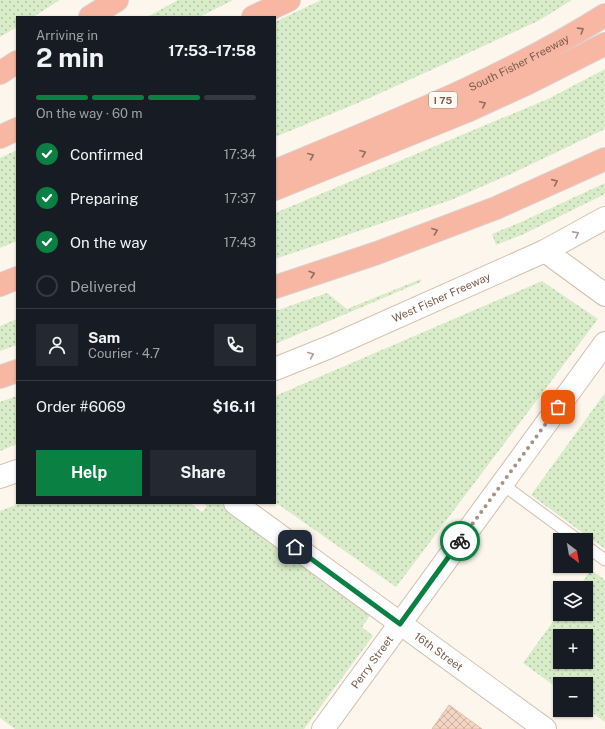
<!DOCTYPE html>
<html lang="en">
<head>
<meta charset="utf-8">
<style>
  body { margin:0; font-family:"Public Sans",sans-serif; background:#242831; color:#f1f3f6; height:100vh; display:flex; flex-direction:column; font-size:15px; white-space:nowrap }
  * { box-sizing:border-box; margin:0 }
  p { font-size:13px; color:#9ea1a6 }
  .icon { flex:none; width:22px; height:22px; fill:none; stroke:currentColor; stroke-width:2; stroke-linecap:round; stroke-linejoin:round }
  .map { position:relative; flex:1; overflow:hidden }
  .drawer { position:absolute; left:16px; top:16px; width:260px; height:488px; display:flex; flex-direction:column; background:#171b24; border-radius:0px; box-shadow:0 1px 3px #0004 }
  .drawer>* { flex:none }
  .needle { width:26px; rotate:149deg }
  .tools { position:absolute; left:553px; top:533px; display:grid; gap:8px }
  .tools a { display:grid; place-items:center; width:40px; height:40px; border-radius:0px; background:#171b24; box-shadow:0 1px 3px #0004; font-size:20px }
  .pin { position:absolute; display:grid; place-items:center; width:34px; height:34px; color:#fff; margin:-17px; border-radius:8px; box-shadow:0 2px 6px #0006 }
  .courier { position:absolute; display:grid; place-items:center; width:40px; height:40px; margin:-20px; border:3px solid #0b8043; border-radius:50%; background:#fff; color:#222; box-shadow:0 1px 5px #0007 }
  .summary em { font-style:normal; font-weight:700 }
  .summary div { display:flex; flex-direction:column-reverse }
  .summary { display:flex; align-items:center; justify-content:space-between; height:68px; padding:0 20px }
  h1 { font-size:26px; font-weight:700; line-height:30px }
  .bar { display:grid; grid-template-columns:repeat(4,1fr); gap:6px 4px; align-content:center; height:48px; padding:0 20px }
  .bar i { height:5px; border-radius:3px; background:#363941 }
  .bar .selected { background:#0b8043 }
  .bar p { grid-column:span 4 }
  .line { display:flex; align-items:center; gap:10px; padding:0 20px; border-top:1px solid #363941 }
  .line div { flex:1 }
  .round { display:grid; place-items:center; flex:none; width:42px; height:42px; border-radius:0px; background:#242831 }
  ol { padding:0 20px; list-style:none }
  li { display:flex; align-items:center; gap:12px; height:44px }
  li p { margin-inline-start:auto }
  li .icon { padding:4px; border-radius:50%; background:#0b8043; color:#fff; stroke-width:4 }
  li:last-child { color:#9ea1a6 }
  li i { width:22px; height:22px; border:2px solid #363941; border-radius:50% }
  .button { display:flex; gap:8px; margin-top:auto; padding:8px 20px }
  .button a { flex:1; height:46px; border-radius:0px; background:#0b8043; color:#fff; font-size:16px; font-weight:700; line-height:46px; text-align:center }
  .button a+a { background:#242831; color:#f1f3f6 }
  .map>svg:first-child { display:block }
</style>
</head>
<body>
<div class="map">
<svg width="605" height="729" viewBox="0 0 605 729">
  <defs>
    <pattern id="grass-dots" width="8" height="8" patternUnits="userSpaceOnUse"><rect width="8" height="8" fill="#d8ecc9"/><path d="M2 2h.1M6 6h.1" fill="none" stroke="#b4c2a5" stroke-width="1.8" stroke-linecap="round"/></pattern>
    <pattern id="building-cross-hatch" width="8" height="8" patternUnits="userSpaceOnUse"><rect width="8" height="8" fill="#f3d5c3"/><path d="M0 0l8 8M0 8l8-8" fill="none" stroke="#cab0a1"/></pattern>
  </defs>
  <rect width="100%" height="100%" fill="#fdf6ec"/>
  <path fill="url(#grass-dots)" fill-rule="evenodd" d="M 0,0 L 60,0 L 33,17 L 17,17 L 17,27 L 0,37 Z
    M 178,0 L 233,0 L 199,17 L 147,17 Z
    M 321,0 L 572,0 L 538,21 L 464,55 L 365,100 L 275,137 L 275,22 Z
    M 605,69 L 605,129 L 513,173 L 451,200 L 275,259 L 275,213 L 548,99 Z
    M 17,150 L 17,241 L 0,248 L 0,158 Z
    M 605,183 L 605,194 L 524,234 L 496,245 L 492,234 L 521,222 Z
    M 421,279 L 421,282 L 275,344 L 275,311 L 327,293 L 347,309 Z
    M 542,281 L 598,319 L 396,587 L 275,502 L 275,396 Z
    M 17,319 L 17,345 L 0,351 L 0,326 Z
    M 605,393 L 605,549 L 531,495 Z
    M 17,396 L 17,444 L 0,451 L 0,402 Z
    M 21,503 L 190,503 L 202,512 L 207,506 L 203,503 L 220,503 L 371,614 L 362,627 L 373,636 L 304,729 L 15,729 L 0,718 L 0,511 Z
    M 591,570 L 605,580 L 605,722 L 586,708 L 586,684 L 560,684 L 560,690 L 523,663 L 560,612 L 560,614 L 586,614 L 586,588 L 578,588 ZM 560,636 L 586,636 L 586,662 L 560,662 Z"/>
  <path fill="url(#building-cross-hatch)" stroke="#e6bba3" d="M 449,705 L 482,729 L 432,729 Z"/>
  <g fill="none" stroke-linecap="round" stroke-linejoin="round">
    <g stroke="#d1beb0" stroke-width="13">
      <path id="lane" d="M 502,484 L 578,540
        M 586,546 L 605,560"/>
    </g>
    <g stroke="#d1beb0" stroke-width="24">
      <g id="street">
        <path d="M 545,251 L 605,295"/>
        <path id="s1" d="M 235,503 L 545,729"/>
        <path id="s2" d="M 323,729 L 605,343"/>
      </g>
    </g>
    <g stroke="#d6c0b0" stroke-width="24">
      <g id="secondary">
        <path id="s3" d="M 275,369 L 332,346 L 545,251 L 605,218"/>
        <path d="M 0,477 L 17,471"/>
      </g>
    </g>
    <g stroke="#dad1cd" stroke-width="24">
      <g id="highway">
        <path d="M 90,17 L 117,0"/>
        <path d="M 253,17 L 289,0"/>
        <path d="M 0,73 L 17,62"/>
        <path d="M 0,137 L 17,129"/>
        <path id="s4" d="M 275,171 C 387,124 502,80 605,15"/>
        <path d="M 275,189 L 467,111 L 528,83 L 605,44"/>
        <path d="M 0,285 L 17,278"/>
        <path d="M 275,287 L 377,253 L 496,208 L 605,159"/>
        <path d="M 0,377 L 17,371"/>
      </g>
    </g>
    <use href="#lane" stroke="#fff" stroke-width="11"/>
    <use href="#street" stroke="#fff" stroke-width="22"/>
    <use href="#secondary" stroke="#fff" stroke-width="22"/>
    <use href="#highway" stroke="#f7b7a3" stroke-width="22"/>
  </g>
  <defs><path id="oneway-chevron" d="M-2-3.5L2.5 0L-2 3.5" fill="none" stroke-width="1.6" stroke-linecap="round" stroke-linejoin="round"/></defs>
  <g stroke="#936e5e">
    <use href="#oneway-chevron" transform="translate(581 30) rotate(-32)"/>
    <use href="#oneway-chevron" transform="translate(483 104) rotate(-25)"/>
    <use href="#oneway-chevron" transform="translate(363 153) rotate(-22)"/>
    <use href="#oneway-chevron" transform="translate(311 156) rotate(-23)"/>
    <use href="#oneway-chevron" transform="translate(555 182) rotate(-24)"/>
    <use href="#oneway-chevron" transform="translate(435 231) rotate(-20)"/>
    <use href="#oneway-chevron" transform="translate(312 274) rotate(-18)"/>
  </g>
  <g stroke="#af9d94">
    <use href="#oneway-chevron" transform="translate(576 234) rotate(-28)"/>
    <use href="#oneway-chevron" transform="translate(311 355) rotate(-23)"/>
  </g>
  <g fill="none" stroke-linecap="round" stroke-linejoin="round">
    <path stroke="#a89285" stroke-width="4" stroke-dasharray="0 7.2" d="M 460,541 L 558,407"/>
    <path stroke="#0b8043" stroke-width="5" d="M 295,547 L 400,624 L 460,541"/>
  </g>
  <g text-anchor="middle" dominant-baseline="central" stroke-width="3" stroke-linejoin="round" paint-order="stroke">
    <rect fill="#fffaf3" stroke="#a28b7f" stroke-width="1" x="429" y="92" width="28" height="16" rx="3"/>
    <g font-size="10" font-weight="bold" fill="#7a5c4d">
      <text x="443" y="100">I 75</text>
    </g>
    <g font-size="11" fill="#7a5c4d" stroke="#fffaf3">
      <text stroke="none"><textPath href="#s4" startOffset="267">South Fisher Freeway</textPath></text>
      <text stroke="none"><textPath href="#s3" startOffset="181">West Fisher Freeway</textPath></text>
      <text stroke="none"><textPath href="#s1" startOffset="252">16th Street</textPath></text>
      <text stroke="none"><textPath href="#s2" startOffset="83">Perry Street</textPath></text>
    </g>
  </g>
</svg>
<div class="tools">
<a><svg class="needle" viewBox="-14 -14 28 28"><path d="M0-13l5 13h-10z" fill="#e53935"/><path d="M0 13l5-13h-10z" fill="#9ea1a6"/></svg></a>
<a><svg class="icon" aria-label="layers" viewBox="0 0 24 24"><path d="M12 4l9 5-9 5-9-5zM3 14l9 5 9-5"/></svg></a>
<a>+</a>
<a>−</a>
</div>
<div class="pin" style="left:558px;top:407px;background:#ea580c"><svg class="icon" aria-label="bag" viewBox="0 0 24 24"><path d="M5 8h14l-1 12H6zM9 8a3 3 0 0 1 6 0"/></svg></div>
<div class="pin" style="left:295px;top:547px;background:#1f2937"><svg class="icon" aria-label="home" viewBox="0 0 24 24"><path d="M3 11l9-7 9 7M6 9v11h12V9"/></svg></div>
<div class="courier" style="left:460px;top:541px"><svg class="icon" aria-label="bike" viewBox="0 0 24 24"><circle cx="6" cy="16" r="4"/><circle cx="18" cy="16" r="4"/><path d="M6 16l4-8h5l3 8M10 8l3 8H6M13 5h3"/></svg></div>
<section class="drawer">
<div class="summary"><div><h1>2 min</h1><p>Arriving in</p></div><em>17:53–17:58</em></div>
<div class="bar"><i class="selected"></i><i class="selected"></i><i class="selected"></i><i></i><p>On the way · 60 m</p></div>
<ol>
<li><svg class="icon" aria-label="check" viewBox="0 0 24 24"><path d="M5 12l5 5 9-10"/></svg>Confirmed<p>17:34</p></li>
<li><svg class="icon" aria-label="check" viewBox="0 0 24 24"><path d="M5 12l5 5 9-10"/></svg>Preparing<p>17:37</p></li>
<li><svg class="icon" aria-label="check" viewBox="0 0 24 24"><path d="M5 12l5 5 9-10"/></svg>On the way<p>17:43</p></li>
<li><i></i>Delivered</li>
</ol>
<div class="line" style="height:72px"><a class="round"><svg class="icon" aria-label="person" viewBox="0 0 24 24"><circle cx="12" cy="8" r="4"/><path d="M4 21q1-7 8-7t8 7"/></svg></a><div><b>Sam</b><p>Courier · 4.7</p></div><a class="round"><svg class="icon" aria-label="phone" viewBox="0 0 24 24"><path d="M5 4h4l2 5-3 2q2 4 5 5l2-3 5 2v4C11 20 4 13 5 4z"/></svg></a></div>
<div class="line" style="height:52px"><div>Order #6069</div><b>$16.11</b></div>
<div class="button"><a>Help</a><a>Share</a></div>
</section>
</div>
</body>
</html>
